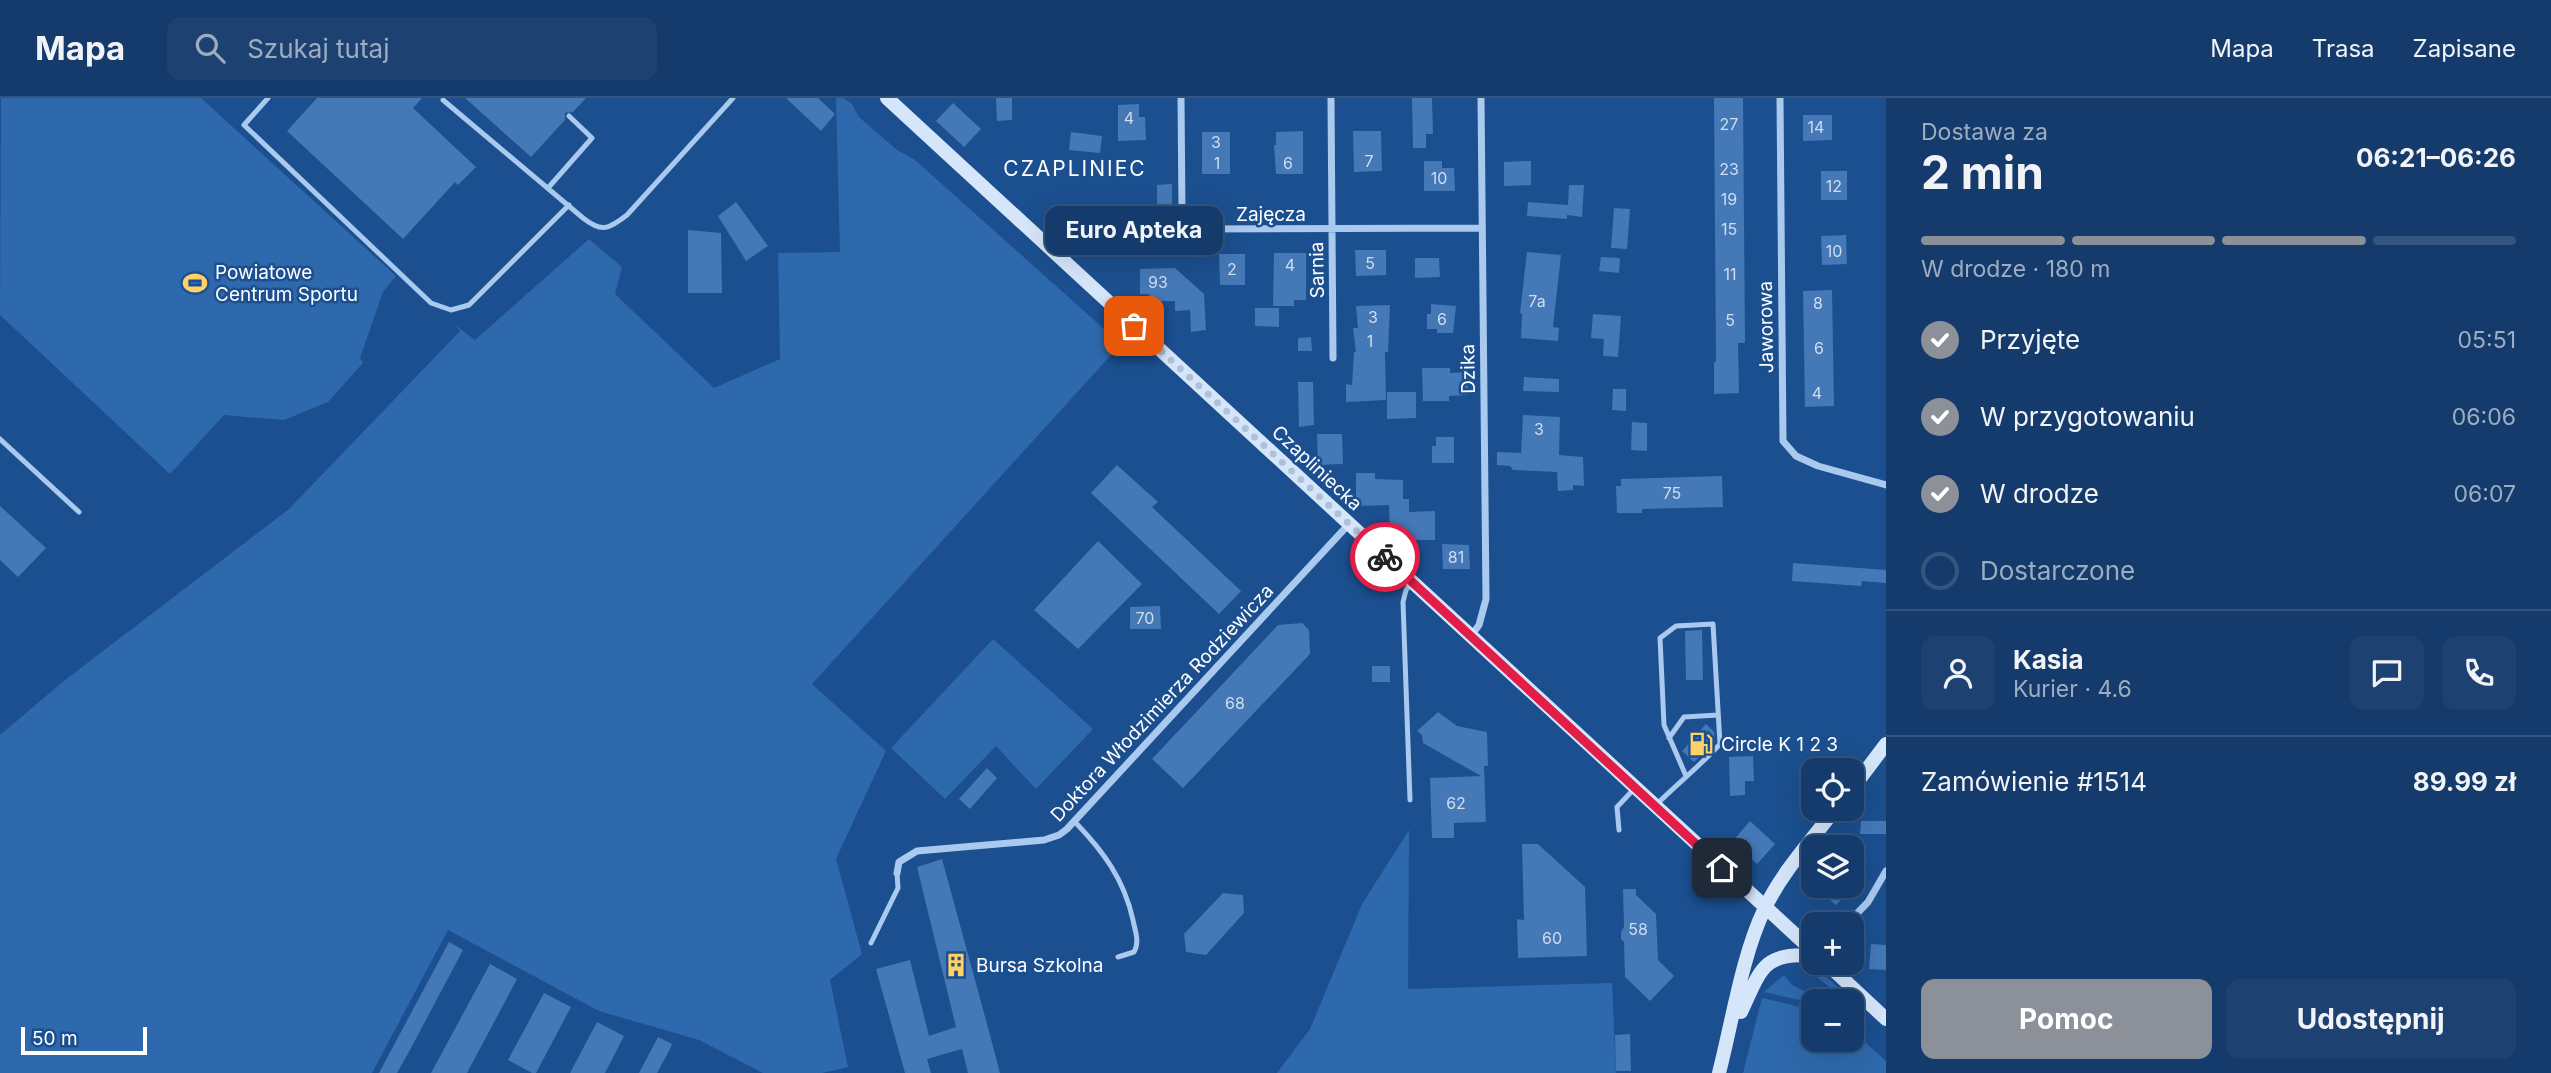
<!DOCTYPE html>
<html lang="pl">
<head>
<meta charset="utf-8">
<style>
  body { margin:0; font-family:Inter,sans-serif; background:#1d4271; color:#f1f3f6; height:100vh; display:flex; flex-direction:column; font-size:26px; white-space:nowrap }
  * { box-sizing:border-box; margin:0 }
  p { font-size:23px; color:#9dadc1 }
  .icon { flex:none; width:38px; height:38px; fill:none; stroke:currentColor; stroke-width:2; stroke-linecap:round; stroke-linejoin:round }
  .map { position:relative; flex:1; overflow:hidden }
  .sheet { display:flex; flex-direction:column; background:#143b6b; width:665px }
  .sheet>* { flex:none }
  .buttons { position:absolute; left:1801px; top:660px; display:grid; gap:14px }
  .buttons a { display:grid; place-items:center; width:63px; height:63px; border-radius:14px; background:#143b6b; box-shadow:0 7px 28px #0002,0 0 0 2px #33557e; font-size:35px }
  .scale { position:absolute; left:21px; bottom:18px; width:126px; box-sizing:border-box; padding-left:7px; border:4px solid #fff; border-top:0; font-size:19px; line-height:24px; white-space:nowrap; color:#fff; -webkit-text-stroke:5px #1b4f8f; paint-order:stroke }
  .pin { position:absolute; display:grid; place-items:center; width:60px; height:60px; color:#fff; margin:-30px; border-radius:14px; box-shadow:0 4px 10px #0006 }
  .courier { position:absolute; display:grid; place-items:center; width:70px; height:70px; margin:-35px; border:5px solid #e11d48; border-radius:50%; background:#fff; color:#222; box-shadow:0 2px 9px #0007 }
  .bubble { position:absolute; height:49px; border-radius:14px; background:#143b6b; box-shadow:0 7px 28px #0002,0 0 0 2px #33557e; font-size:23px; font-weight:700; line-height:49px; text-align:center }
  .headline em { font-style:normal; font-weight:700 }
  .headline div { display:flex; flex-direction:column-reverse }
  .headline { display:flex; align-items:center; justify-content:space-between; height:119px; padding:0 35px }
  h1 { font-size:46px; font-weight:700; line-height:52px }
  .bar { display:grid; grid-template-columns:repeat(4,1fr); gap:10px 7px; align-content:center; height:84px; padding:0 35px }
  .bar i { height:9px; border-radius:5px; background:#33557e }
  .bar .on { background:#8c9099 }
  .bar p { grid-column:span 4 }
  .line { display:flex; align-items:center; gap:18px; padding:0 35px; border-top:2px solid #33557e }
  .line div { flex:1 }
  .round { display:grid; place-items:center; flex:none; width:74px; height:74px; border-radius:14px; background:#1d4271 }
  ol { padding:0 35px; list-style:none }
  li { display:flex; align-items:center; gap:21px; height:77px }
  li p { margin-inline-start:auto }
  li .icon { padding:7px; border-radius:50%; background:#8c9099; color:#fff; stroke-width:4 }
  li:last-child { color:#9dadc1 }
  li i { width:38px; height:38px; border:4px solid #33557e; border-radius:50% }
  .cta { display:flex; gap:14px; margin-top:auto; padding:14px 35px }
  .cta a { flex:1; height:80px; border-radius:14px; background:#8c9099; color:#fff; font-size:28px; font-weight:700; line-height:80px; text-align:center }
  .cta a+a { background:#1d4271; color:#f1f3f6 }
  header { display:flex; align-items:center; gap:42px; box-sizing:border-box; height:98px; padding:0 35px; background:#143b6b; border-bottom:2px solid #33557e }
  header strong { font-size:33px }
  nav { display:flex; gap:38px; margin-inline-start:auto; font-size:24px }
  .search { width:490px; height:63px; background:#1d4271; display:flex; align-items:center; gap:18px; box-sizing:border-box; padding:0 24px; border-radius:14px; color:#9dadc1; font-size:26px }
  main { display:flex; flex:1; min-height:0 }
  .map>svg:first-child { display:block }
</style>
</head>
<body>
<header>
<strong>Mapa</strong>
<div class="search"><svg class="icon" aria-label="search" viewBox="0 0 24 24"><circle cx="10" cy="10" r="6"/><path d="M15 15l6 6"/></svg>Szukaj tutaj</div>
<nav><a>Mapa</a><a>Trasa</a><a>Zapisane</a></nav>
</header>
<main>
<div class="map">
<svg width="1886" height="975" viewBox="0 0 1886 975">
  <rect width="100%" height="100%" fill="#1b4f8f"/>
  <path fill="#2e69ad" d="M 1,0 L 201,0 L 396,178 L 383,194 L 360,260 L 363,265 L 328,304 L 284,322 L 224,317 L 170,376 L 0,217 Z
    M 836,0 L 843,0 L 852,6 L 859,19 L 897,52 L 915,62 L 1121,246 L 812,586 L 886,653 L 836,761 L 862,856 L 830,882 L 848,969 L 822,975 L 763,975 L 699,942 L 599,913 L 448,832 L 372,975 L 0,975 L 0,637 L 65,582 L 289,411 L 460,233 L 455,227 L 475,242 L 589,141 L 622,169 L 615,196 L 714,290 L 780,261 L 778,155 L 840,154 Z
    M 993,541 L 1093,631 L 1036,691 L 996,648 L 945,701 L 891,650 Z
    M 1409,732 L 1408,891 L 1612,885 L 1616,975 L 1277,975 L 1310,931 L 1362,806 Z
    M 1799,865 C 1821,870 1835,887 1851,901 L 1847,903 Z
    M 1784,877 L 1791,886 L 1822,903 L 1813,905 L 1764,894 Z
    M 1762,900 L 1813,912 L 1813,942 L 1852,942 L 1852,927 L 1867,946 L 1886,963 L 1886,975 L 1743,975 Z"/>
  <path fill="#4478b7" d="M 317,0 L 422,0 L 413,10 L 476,69 L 458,87 L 455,84 L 403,141 L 287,33 Z
    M 465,0 L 586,0 L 573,14 L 565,15 L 565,22 L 531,59 Z
    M 786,0 L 818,0 L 835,16 L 821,33 Z
    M 996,0 L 1012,0 L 1012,22 L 997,23 Z
    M 1412,0 L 1432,0 L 1433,36 L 1426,36 L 1426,50 L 1413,50 Z
    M 1714,0 L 1743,0 L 1745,245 L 1738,245 L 1739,295 L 1714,296 L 1714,264 L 1716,264 Z
    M 953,5 L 981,31 L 964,49 L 936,23 Z
    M 1139,6 L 1139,19 L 1145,19 L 1146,42 L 1118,43 L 1118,7 Z
    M 1803,17 L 1832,17 L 1832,42 L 1803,43 Z
    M 1303,33 L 1303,76 L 1276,76 L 1274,47 L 1276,47 L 1276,34 Z
    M 1353,33 L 1381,33 L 1382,73 L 1354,74 Z
    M 1071,34 L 1102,38 L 1100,55 L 1069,52 Z
    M 1202,34 L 1230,34 L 1230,76 L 1202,76 Z
    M 1424,63 L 1442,63 L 1442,70 L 1454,70 L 1455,93 L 1424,93 Z
    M 1523,63 L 1531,63 L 1531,87 L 1504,88 L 1504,64 Z
    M 1821,73 L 1847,73 L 1847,102 L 1821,102 Z
    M 1172,86 L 1172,106 L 1157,106 L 1157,87 Z
    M 1569,87 L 1584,87 L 1582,119 L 1567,117 L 1567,121 L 1527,118 L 1528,104 L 1568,107 Z
    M 736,104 L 768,148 L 746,163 L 718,118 Z
    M 1614,110 L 1630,111 L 1627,151 L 1611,150 Z
    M 1084,113 L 1111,114 L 1111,137 L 1084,137 Z
    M 688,132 L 721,135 L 722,195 L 688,195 Z
    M 1846,137 L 1847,166 L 1822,167 L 1821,138 Z
    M 1355,152 L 1386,152 L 1386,177 L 1356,178 Z
    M 1527,154 L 1561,157 L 1553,229 L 1559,230 L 1558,243 L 1521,240 L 1522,216 L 1520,215 Z
    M 1274,155 L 1306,155 L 1306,202 L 1294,202 L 1294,208 L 1273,208 Z
    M 1219,156 L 1245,156 L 1245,187 L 1220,187 Z
    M 1601,159 L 1620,160 L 1619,175 L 1599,173 Z
    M 1415,160 L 1439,160 L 1440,179 L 1415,180 Z
    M 1175,170 L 1204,196 L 1206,232 L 1191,234 L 1190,212 L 1175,213 L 1175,203 L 1156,203 L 1148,196 L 1140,196 L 1140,171 Z
    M 1832,192 L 1834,308 L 1805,309 L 1803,193 Z
    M 1431,206 L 1456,208 L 1453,235 L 1437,235 L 1437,231 L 1427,231 L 1427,216 L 1431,216 Z
    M 1390,207 L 1388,254 L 1385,254 L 1386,302 L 1346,304 L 1346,286 L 1352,287 L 1354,254 L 1356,254 L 1353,230 L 1358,230 L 1356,208 Z
    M 1255,210 L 1279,210 L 1279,229 L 1255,228 Z
    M 1593,216 L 1621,218 L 1618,259 L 1603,258 L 1604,241 L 1591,240 Z
    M 1311,239 L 1312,253 L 1298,253 L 1298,240 Z
    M 1422,270 L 1450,270 L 1450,275 L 1468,274 L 1468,297 L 1449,298 L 1449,303 L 1423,303 Z
    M 1524,279 L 1559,281 L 1559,294 L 1523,293 Z
    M 1298,284 L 1313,284 L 1314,327 L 1299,329 Z
    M 1613,291 L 1626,291 L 1626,313 L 1612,312 Z
    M 1387,294 L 1416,294 L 1416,320 L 1387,321 Z
    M 1523,317 L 1560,319 L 1559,357 L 1583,359 L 1584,388 L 1573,387 L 1573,392 L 1558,393 L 1557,374 L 1513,372 L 1510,368 L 1497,367 L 1497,354 L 1521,355 Z
    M 1632,324 L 1647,325 L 1647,353 L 1631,352 Z
    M 1317,336 L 1342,336 L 1343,366 L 1318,367 Z
    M 1436,339 L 1454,339 L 1454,365 L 1432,365 L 1432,348 L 1436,348 Z
    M 1117,367 L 1158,404 L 1152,409 L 1241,493 L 1219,516 L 1091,395 Z
    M 1356,375 L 1375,375 L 1375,381 L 1403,382 L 1403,401 L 1409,401 L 1409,414 L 1435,413 L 1435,442 L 1390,442 L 1389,407 L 1356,408 Z
    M 1722,378 L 1723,409 L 1642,411 L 1642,415 L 1617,415 L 1616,388 L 1621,388 L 1621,381 Z
    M 0,408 L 46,450 L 18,479 L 0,462 Z
    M 1098,443 L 1142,486 L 1078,551 L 1034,512 Z
    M 1442,446 L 1469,447 L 1470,471 L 1443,471 Z
    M 1793,465 L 1886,472 L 1886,485 L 1862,483 L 1861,488 L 1792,483 Z
    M 1160,508 L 1161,531 L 1130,531 L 1130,509 Z
    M 1302,525 L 1309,532 L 1310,556 L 1183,690 L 1152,661 L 1278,527 Z
    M 1702,532 L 1703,582 L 1686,582 L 1685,533 Z
    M 1372,568 L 1390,568 L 1390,584 L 1372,584 Z
    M 1438,614 L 1457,628 L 1487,634 L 1488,668 L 1484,668 L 1486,724 L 1454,725 L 1454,740 L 1432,740 L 1430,680 L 1481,678 L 1423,645 L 1422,637 L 1417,633 Z
    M 1706,626 L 1714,634 L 1715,644 L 1694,664 L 1682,653 Z
    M 1753,658 L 1754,683 L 1745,683 L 1745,697 L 1730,698 L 1729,659 Z
    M 987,670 L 997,680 L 970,711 L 959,701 Z
    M 1750,723 L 1775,746 L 1757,766 L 1732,744 Z
    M 1861,723 L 1886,723 L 1886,736 L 1860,736 Z
    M 1522,746 L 1538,746 L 1585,789 L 1587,858 L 1518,860 L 1517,821 L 1524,822 Z
    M 942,761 L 990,937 L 1000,975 L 968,975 L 962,951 L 927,961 L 931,975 L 905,975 L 876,871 L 910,862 L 929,938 L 956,929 L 917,769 Z
    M 1813,788 L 1853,788 L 1836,807 Z
    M 1623,791 L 1636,791 L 1636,797 L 1656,816 L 1658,862 L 1674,878 L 1650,903 L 1625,879 L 1624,844 L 1621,841 L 1621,834 L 1624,829 Z
    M 1223,795 L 1243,797 L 1244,815 L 1206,857 L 1186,854 L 1184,836 Z
    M 449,844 L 463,852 L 410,952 L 397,975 L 379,975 Z
    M 1871,846 L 1886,847 L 1886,872 L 1869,871 Z
    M 490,866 L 517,881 L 467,975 L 431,975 Z
    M 544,895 L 571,909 L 536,975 L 532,975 L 508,962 Z
    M 597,924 L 624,938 L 605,975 L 570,975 Z
    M 1630,936 L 1631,973 L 1616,973 L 1615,937 Z
    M 658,939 L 672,946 L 669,953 L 657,975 L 639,975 Z"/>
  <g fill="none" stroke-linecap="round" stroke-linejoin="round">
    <path stroke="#a9c9ee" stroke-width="5" d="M 268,0 L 244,27 L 431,205 L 451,212 L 469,207 L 569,107
      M 443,2 L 583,120 C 602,135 609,131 627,117 L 733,0
      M 548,90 L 592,40 L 569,18
      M 0,341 L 79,414
      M 1669,640 L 1684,619 L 1718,617
      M 1410,702 L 1403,504 L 1406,492 L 1412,484
      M 1657,706 C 1678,685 1700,668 1720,646 L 1713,526 L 1676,528 L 1660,540 L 1664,627 L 1686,678
      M 1075,724 C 1103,753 1124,781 1133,822 C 1135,833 1140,844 1134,854 L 1118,859
      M 1619,732 L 1617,709 L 1635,690
      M 871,845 L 898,790 L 897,775"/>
    <path stroke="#a9c9ee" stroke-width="7" d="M 1181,0 L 1182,114 L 1187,125 L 1197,131 L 1482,130
      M 1331,0 L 1333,260
      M 1780,0 L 1783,343 L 1796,358 L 1818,368 L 1886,387
      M 1471,538 L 1479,527 L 1486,501 L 1481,0
      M 897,775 L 899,764 L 917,753 L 1044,742 L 1059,737 L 1067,731 L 1349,426
      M 1847,826 L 1868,804 L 1886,773"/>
    <path stroke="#d6e6fa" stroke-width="14" d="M 887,0 L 1813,853
      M 1852,691 L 1886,646
      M 1825,864 L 1886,921
      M 1741,914 C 1760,874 1762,853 1813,858
      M 1719,975 C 1732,925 1742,858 1764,812 C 1781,775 1811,743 1836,710"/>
  </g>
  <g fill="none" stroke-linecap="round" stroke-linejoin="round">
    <path stroke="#afc1d8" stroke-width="7" stroke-dasharray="0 12.6" d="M 1134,228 L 1385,459"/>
    <path stroke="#e11d48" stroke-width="9" d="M 1385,459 L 1722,770"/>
  </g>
  <defs>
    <g id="stadium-bare" transform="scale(1.89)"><path d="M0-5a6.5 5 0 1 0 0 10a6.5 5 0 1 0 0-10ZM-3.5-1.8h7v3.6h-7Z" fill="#ffd166" stroke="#1b4f8f" stroke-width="2.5" paint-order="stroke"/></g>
    <g id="fuel-bare" transform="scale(1.89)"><path d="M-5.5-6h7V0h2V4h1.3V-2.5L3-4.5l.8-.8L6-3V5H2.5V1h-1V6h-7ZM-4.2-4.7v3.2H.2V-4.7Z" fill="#ffd166" stroke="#1b4f8f" stroke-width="2.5" paint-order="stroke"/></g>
    <g id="building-bare" transform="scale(1.89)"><path d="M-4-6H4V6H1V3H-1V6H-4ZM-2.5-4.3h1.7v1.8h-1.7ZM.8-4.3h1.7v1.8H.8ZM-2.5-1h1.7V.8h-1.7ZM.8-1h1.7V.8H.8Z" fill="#ffd166" stroke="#1b4f8f" stroke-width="2.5" paint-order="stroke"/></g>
  </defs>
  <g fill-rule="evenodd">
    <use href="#stadium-bare" x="195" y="185"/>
    <use href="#fuel-bare" x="1701" y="646"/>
    <use href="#building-bare" x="956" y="867"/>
  </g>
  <g text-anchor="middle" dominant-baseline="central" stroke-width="5" stroke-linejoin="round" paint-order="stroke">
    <g font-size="16" fill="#d0dded">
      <text x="1129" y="20">4</text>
      <text x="1729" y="26">27</text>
      <text x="1816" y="29">14</text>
      <text x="1216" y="44">3</text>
      <text x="1369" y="63">7</text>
      <text x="1217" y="65">1</text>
      <text x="1288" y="65">6</text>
      <text x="1729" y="71">23</text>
      <text x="1439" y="80">10</text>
      <text x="1834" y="88">12</text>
      <text x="1729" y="101">19</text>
      <text x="1729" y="131">15</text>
      <text x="1834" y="153">10</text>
      <text x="1370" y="165">5</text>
      <text x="1290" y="167">4</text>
      <text x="1232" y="171">2</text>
      <text x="1730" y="176">11</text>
      <text x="1158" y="184">93</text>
      <text x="1537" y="203">7a</text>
      <text x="1818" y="205">8</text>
      <text x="1373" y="219">3</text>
      <text x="1442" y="221">6</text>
      <text x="1730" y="222">5</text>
      <text x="1370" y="243">1</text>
      <text x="1819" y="250">6</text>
      <text x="1817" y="295">4</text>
      <text x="1539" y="331">3</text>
      <text x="1672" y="395">75</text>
      <text x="1456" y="459">81</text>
      <text x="1145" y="520">70</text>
      <text x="1235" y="605">68</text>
      <text x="1456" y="705">62</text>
      <text x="1638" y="831">58</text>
      <text x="1552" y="840">60</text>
    </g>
    <g font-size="19" fill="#fff" stroke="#1b4f8f">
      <text x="1271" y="116">Zajęcza</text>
      <text transform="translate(1317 172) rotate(-91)">Sarnia</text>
      <text transform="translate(1766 229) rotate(-91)">Jaworowa</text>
      <text transform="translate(1468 271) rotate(-91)">Dzika</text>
      <text transform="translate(1317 370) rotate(43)">Czapliniecka</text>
      <text transform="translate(1162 605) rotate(-47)">Doktora Włodzimierza Rodziewicza</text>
    </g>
    <g font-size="19" fill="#fff" stroke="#1b4f8f" text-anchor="start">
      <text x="215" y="174">Powiatowe<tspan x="215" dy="22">Centrum Sportu</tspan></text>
      <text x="1721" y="646">Circle K 1 2 3</text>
      <text x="976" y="867">Bursa Szkolna</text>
    </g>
    <g font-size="21" letter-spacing="2" fill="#fff" stroke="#1b4f8f">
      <text x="1075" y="70">CZAPLINIEC</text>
    </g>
  </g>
</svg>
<div class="buttons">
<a><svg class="icon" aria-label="locate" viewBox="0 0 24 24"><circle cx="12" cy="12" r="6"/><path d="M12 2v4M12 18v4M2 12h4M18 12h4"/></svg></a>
<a><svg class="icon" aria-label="layers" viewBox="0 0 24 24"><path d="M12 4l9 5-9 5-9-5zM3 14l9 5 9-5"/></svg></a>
<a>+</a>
<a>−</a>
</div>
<div class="scale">50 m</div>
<div class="pin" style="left:1134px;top:228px;background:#ea580c"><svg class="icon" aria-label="bag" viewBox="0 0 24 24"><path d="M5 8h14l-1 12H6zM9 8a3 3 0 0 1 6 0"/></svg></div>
<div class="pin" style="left:1722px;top:770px;background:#1f2937"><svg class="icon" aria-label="home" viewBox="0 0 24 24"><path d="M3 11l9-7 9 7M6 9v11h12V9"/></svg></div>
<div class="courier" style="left:1385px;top:459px"><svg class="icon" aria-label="bike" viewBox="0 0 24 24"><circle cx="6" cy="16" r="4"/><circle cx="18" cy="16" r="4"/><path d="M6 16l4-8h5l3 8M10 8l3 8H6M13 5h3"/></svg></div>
<div class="bubble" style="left:1045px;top:108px;width:178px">Euro Apteka</div>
</div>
<section class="sheet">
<div class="headline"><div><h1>2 min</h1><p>Dostawa za</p></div><em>06:21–06:26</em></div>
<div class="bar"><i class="on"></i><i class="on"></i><i class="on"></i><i></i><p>W drodze · 180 m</p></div>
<ol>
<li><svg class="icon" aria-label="check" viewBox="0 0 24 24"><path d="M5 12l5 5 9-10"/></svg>Przyjęte<p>05:51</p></li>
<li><svg class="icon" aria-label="check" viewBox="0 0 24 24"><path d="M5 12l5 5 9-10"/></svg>W przygotowaniu<p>06:06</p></li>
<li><svg class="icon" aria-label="check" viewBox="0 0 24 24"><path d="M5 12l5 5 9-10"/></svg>W drodze<p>06:07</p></li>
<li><i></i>Dostarczone</li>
</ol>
<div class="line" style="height:126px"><a class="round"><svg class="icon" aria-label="person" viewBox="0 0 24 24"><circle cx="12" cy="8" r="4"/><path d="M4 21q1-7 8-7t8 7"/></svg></a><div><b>Kasia</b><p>Kurier · 4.6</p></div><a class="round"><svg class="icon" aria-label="chat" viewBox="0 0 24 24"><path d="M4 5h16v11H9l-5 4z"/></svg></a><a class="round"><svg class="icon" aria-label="phone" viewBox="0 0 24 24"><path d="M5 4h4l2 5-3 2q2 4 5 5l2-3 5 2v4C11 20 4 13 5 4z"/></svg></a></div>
<div class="line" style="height:91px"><div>Zamówienie #1514</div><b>89.99 zł</b></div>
<div class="cta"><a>Pomoc</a><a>Udostępnij</a></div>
</section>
</main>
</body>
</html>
